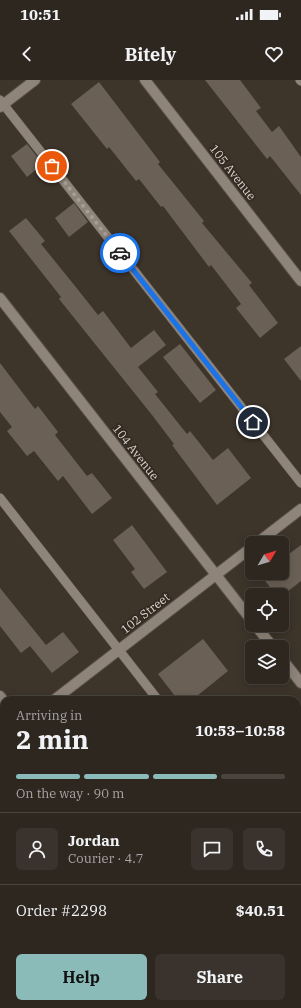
<!DOCTYPE html>
<html lang="en">
<head>
<meta charset="utf-8">
<style>
  body { margin:0; font-family:"IBM Plex Serif",serif; background:#3a332d; color:#f1f3f6; height:100vh; display:flex; flex-direction:column; font-size:15px; white-space:nowrap }
  * { box-sizing:border-box; margin:0 }
  p { font-size:13px; color:#a7a5a5 }
  .icon { flex:none; width:22px; height:22px; fill:none; stroke:currentColor; stroke-width:2; stroke-linecap:round; stroke-linejoin:round }
  .map { position:relative; flex:1; overflow:hidden }
  .side { position:absolute; left:0px; top:616px; width:301px; height:312px; display:flex; flex-direction:column; background:#2e2720; border-radius:12px 12px 0 0; box-shadow:0 2px 10px #0003,0 0 0 1px #49443e }
  .side>* { flex:none }
  .needle { width:26px; rotate:52deg }
  .buttons { position:absolute; left:245px; top:456px; display:grid; gap:8px }
  .buttons a { display:grid; place-items:center; width:44px; height:44px; border-radius:6px; background:#2e2720; box-shadow:0 2px 10px #0003,0 0 0 1px #49443e; font-size:20px }
  .pin { position:absolute; display:grid; place-items:center; width:34px; height:34px; color:#fff; margin:-17px; border:2px solid #fff; border-radius:50%; box-shadow:0 1px 4px #0007 }
  .courier { position:absolute; display:grid; place-items:center; width:40px; height:40px; margin:-20px; border:3px solid #1a73e8; border-radius:50%; background:#fff; color:#222; box-shadow:0 1px 5px #0007 }
  .summary em { font-style:normal; font-weight:800 }
  .summary div { display:flex; flex-direction:column-reverse }
  .summary { display:flex; align-items:center; justify-content:space-between; height:68px; padding:0 16px }
  h1 { font-size:26px; font-weight:800; line-height:30px }
  .bar { display:grid; grid-template-columns:repeat(4,1fr); gap:6px 4px; align-content:center; height:48px; padding:0 16px }
  .bar i { height:5px; border-radius:3px; background:#49443e }
  .bar .active { background:#8bbbb9 }
  .bar p { grid-column:span 4 }
  .line { display:flex; align-items:center; gap:10px; padding:0 16px; border-top:1px solid #49443e }
  .line div { flex:1 }
  .round { display:grid; place-items:center; flex:none; width:42px; height:42px; border-radius:6px; background:#3a332d }
  .action { display:flex; gap:8px; margin-top:auto; padding:8px 16px }
  .action a { flex:1; height:46px; border-radius:6px; background:#8bbbb9; color:#111; font-size:16px; font-weight:800; line-height:46px; text-align:center }
  .action a+a { background:#3a332d; color:#f1f3f6 }
  .status { display:flex; justify-content:space-between; align-items:center; height:28px; padding:0 20px; background:#2e2720; direction:ltr }
  .status svg { height:11px; fill:currentColor }
  header { display:flex; justify-content:space-between; align-items:center; height:52px; padding:0 16px; background:#2e2720; font-size:18px; font-weight:800 }
  .map>svg:first-child { display:block }
</style>
</head>
<body>
<div class="status"><b>10:51</b><svg viewBox="0 0 49 12"><path d="M0 12V9h3v3zM5 12V6h3v6zM10 12V3h3v9zM15 12V0h3v12zM26 1h20v11H26zM47 4h2v5h-2z"/></svg></div>
<header><svg class="icon" aria-label="back" viewBox="0 0 24 24"><path d="M15 5l-7 7 7 7"/></svg>Bitely<svg class="icon" aria-label="heart" viewBox="0 0 24 24"><path d="M12 20l-8-8c-3-5 5-10 8-4 3-6 11-1 8 4z"/></svg></header>
<div class="map">
<svg width="301" height="928" viewBox="0 0 301 928">
  <rect width="100%" height="100%" fill="#3d342a"/>
  <path fill="#6a6055" d="M 205,0 L 240,0 L 261,28 L 256,31 L 272,52 L 279,46 L 301,77 L 301,115 L 270,76 L 267,79 Z
    M 99,2 L 160,82 L 158,84 L 204,141 L 202,143 L 252,203 L 249,205 L 278,243 L 260,258 L 236,228 L 241,224 L 211,185 L 209,187 L 163,126 L 161,127 L 139,99 L 136,101 L 109,67 L 107,69 L 71,24 Z
    M 27,64 L 43,84 L 27,97 L 11,76 Z
    M 74,123 L 88,142 L 69,157 L 55,138 Z
    M 26,138 L 45,161 L 41,164 L 75,206 L 98,235 L 103,231 L 131,268 L 154,250 L 166,265 L 138,287 L 158,312 L 155,314 L 187,354 L 190,351 L 213,380 L 228,368 L 251,398 L 217,425 L 172,365 L 174,364 L 152,335 L 79,244 L 59,219 L 61,217 L 9,151 Z
    M 180,264 L 216,310 L 200,323 L 163,277 Z
    M 301,266 L 301,301 L 284,279 Z
    M 0,283 L 35,329 L 38,326 L 58,352 L 55,355 L 87,396 L 92,393 L 112,418 L 92,434 L 63,396 L 58,401 L 34,371 L 27,376 L 7,351 L 12,347 L 0,332 Z
    M 132,445 L 167,492 L 144,509 L 131,492 L 135,489 L 113,460 Z
    M 301,465 L 301,501 L 282,516 L 276,515 L 259,493 L 282,493 L 282,479 Z
    M 0,508 L 46,565 L 63,552 L 79,572 L 52,593 L 30,566 L 21,573 L 0,546 Z
    M 203,559 L 228,591 L 192,620 L 178,620 L 158,594 Z"/>
  <g fill="none" stroke-linecap="round" stroke-linejoin="round">
    <g stroke="#585048" stroke-width="10">
      <path id="service" d="M 300,0 L 301,1
        M 0,20 L 301,403
        M 0,418 L 158,620
        M 0,818 L 4,823
        M 83,924 L 86,928"/>
    </g>
    <g stroke="#585048" stroke-width="12">
      <path id="minor" d="M 145,0 L 301,201
        M 0,27 L 35,0
        M 0,218 L 252,541
        M 257,463 L 301,429
        M 255,545 L 273,567
        M 282,579 L 301,603
        M 0,616 L 4,621
        M 54,620 L 252,467
        M 0,662 L 4,659
        M 297,724 L 301,721
        M 240,924 L 244,928"/>
    </g>
    <use href="#service" stroke="#8e8479" stroke-width="9"/>
    <use href="#minor" stroke="#8e8479" stroke-width="10"/>
  </g>
  <g fill="none" stroke-linecap="round" stroke-linejoin="round">
    <path stroke="#a59e97" stroke-width="4" stroke-dasharray="0 7.2" d="M 52,86 L 120,173"/>
    <path stroke="#1a73e8" stroke-width="5" d="M 120,173 L 253,342"/>
  </g>
  <g text-anchor="middle" dominant-baseline="central" stroke-width="3.5" stroke-linejoin="round" paint-order="stroke">
    <g font-size="12" fill="#ddd7d1" stroke="#332a21">
      <text transform="translate(233 92) rotate(52)">105 Avenue</text>
      <text transform="translate(136 372) rotate(52)">104 Avenue</text>
      <text transform="translate(145 533) rotate(-38)">102 Street</text>
    </g>
  </g>
</svg>
<div class="buttons">
<a><svg class="needle" viewBox="-14 -14 28 28"><path d="M0-13l5 13h-10z" fill="#e53935"/><path d="M0 13l5-13h-10z" fill="#a7a5a5"/></svg></a>
<a><svg class="icon" aria-label="locate" viewBox="0 0 24 24"><circle cx="12" cy="12" r="6"/><path d="M12 2v4M12 18v4M2 12h4M18 12h4"/></svg></a>
<a><svg class="icon" aria-label="layers" viewBox="0 0 24 24"><path d="M12 4l9 5-9 5-9-5zM3 14l9 5 9-5"/></svg></a>
</div>
<div class="pin" style="left:52px;top:86px;background:#ea580c"><svg class="icon" aria-label="bag" viewBox="0 0 24 24"><path d="M5 8h14l-1 12H6zM9 8a3 3 0 0 1 6 0"/></svg></div>
<div class="pin" style="left:253px;top:342px;background:#1f2937"><svg class="icon" aria-label="home" viewBox="0 0 24 24"><path d="M3 11l9-7 9 7M6 9v11h12V9"/></svg></div>
<div class="courier" style="left:120px;top:173px"><svg class="icon" aria-label="car" viewBox="0 0 24 24"><path d="M5 17H2v-5l4-1 3-4h7l3 4 3 1v5h-3M9 17h6M6 11h13"/><circle cx="7" cy="17" r="2"/><circle cx="17" cy="17" r="2"/></svg></div>
<section class="side">
<div class="summary"><div><h1>2 min</h1><p>Arriving in</p></div><em>10:53–10:58</em></div>
<div class="bar"><i class="active"></i><i class="active"></i><i class="active"></i><i></i><p>On the way · 90 m</p></div>
<div class="line" style="height:72px"><a class="round"><svg class="icon" aria-label="person" viewBox="0 0 24 24"><circle cx="12" cy="8" r="4"/><path d="M4 21q1-7 8-7t8 7"/></svg></a><div><b>Jordan</b><p>Courier · 4.7</p></div><a class="round"><svg class="icon" aria-label="chat" viewBox="0 0 24 24"><path d="M4 5h16v11H9l-5 4z"/></svg></a><a class="round"><svg class="icon" aria-label="phone" viewBox="0 0 24 24"><path d="M5 4h4l2 5-3 2q2 4 5 5l2-3 5 2v4C11 20 4 13 5 4z"/></svg></a></div>
<div class="line" style="height:52px"><div>Order #2298</div><b>$40.51</b></div>
<div class="action"><a>Help</a><a>Share</a></div>
</section>
</div>
</body>
</html>
